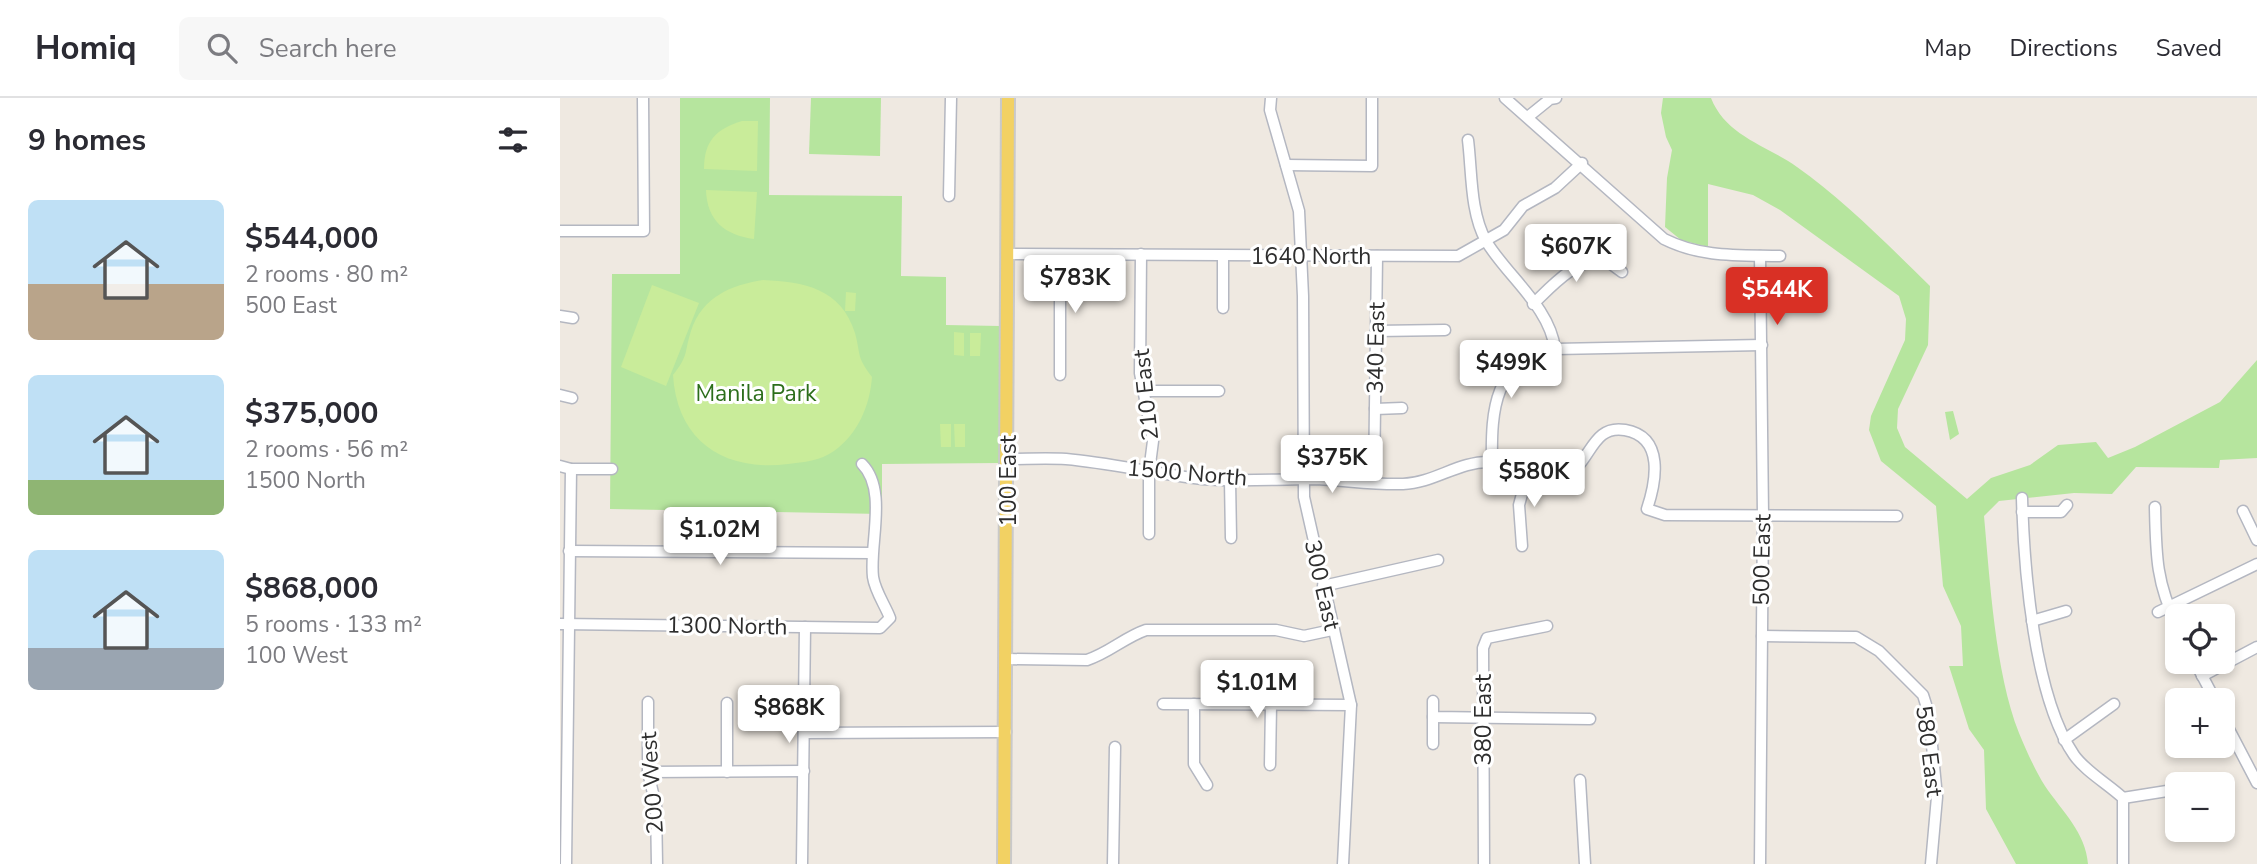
<!DOCTYPE html>
<meta charset="utf-8">
<style>
:root{--surface:#fff;--page:#f7f7f7;--text:#2b2b33;--muted:#7c7c81;--line:#e1e1e2;--accent:#d93025}
body{margin:0;font-family:"Nunito Sans",sans-serif;background:var(--page);color:var(--text);height:100vh;display:flex;flex-direction:column;font-size:26px;white-space:nowrap}
*{box-sizing:border-box;margin:0}
p{font-size:23px;color:var(--muted)}
.icon{flex:none;width:38px;height:38px;fill:none;stroke:currentColor;stroke-width:2;stroke-linecap:round;stroke-linejoin:round}
.map{position:relative;flex:1;overflow:hidden}
.drawer{display:flex;flex-direction:column;background:var(--surface);width:560px}
.drawer>*{flex:none}
.tools{position:absolute;left:1605px;top:506px;display:grid;gap:14px}
.tools a{display:grid;place-items:center;width:70px;height:70px;border-radius:10px;background:var(--surface);box-shadow:0 4px 10px #0003;font-size:35px}
.price{position:absolute;translate:-50% -60px;padding:0 16px;border-radius:7px;background:#fff;color:#222;font-size:23px;line-height:46px;filter:drop-shadow(0 2px 4px #0008)}
.price::after{content:'';position:absolute;left:50%;top:42px;width:21px;height:16px;margin-left:-10px;background:inherit;clip-path:polygon(0 0,100% 0,50% 100%)}
.price.current{background:var(--accent);color:#fff}
ul{padding:0;list-style:none}
li{display:flex;align-items:center;gap:21px;height:175px;padding:0 28px}
li span{display:grid;place-items:center;flex:none;width:196px;height:140px;border-radius:10px;color:#555}
li>.icon{margin-inline-start:auto}
span .icon{width:84px;height:84px;fill:#fffc;stroke-width:1}
li b{font-size:30px}
h2{display:flex;justify-content:space-between;align-items:center;height:84px;padding:0 28px;font-size:30px}
header{display:flex;align-items:center;gap:42px;box-sizing:border-box;height:98px;padding:0 35px;background:var(--surface);border-bottom:2px solid var(--line)}
header strong{font-size:33px}
nav{display:flex;gap:38px;margin-inline-start:auto;font-size:24px}
.search{width:490px;height:63px;background:var(--page);display:flex;align-items:center;gap:18px;box-sizing:border-box;padding:0 24px;border-radius:10px;color:var(--muted);font-size:26px}
main{display:flex;flex:1;min-height:0}
.map>svg:first-child{display:block}
</style>
<header>
<strong>Homiq</strong>
<div class="search"><svg class="icon" aria-label="search" viewBox="0 0 24 24"><circle cx="10" cy="10" r="6"/><path d="M15 15l6 6"/></svg>Search here</div>
<nav><a>Map</a><a>Directions</a><a>Saved</a></nav>
</header>
<main>
<section class="drawer">
<h2>9 homes<svg class="icon" aria-label="filters" viewBox="0 0 24 24"><path d="M4 7h16M4 17h16"/><circle cx="9" cy="7" r="2"/><circle cx="15" cy="17" r="2"/></svg></h2>
<ul>
<li><span style="background:linear-gradient(#bfe0f5 60%,#b9a48a 0)"><svg class="icon" aria-label="home" viewBox="0 0 24 24"><path d="M3 11l9-7 9 7M6 9v11h12V9"/></svg></span><div><b>$544,000</b><p>2 rooms · 80 m²</p><p>500 East</p></div></li>
<li><span style="background:linear-gradient(#bfe0f5 75%,#8fb573 0)"><svg class="icon" aria-label="home" viewBox="0 0 24 24"><path d="M3 11l9-7 9 7M6 9v11h12V9"/></svg></span><div><b>$375,000</b><p>2 rooms · 56 m²</p><p>1500 North</p></div></li>
<li><span style="background:linear-gradient(#bfe0f5 70%,#9aa5b1 0)"><svg class="icon" aria-label="home" viewBox="0 0 24 24"><path d="M3 11l9-7 9 7M6 9v11h12V9"/></svg></span><div><b>$868,000</b><p>5 rooms · 133 m²</p><p>100 West</p></div></li>
</ul>
</section>
<div class="map">
<svg width="1697" height="766" viewBox="0 0 1697 766">
<rect width="100%" height="100%" fill="#efe9e1"/>
<g fill="#b6e59e">
<path d="M120 0H210L209 97 342 98 341 178 386 179V227L440 228V365L322 366V416L50 411 52 176H120Z"/>
<path d="M251 0H321L320 58 249 56Z"/>
<path d="M1103 0H1151C1166 38 1206 47 1237 69 1283 101 1330 149 1370 188L1368 247 1338 311 1337 330 1345 349 1407 401 1431 380 1470 367 1498 347 1536 344 1548 360 1575 349 1660 304 1697 262V360L1660 362 1659 370 1576 369 1552 396 1514 395 1439 403 1424 418C1430 483 1435 574 1459 635 1466 652 1475 672 1485 688 1502 713 1526 735 1528 766H1456L1426 711 1424 652 1409 631 1389 568H1403L1401 528 1383 488 1376 408 1321 363 1309 332 1311 318 1345 242 1346 221 1339 198 1220 112 1193 97 1148 86V149L1121 142 1105 129 1107 80 1112 52 1106 39 1101 15Z"/>
<path d="M1393 313 1399 336 1390 342 1385 314Z"/>
</g>
<g fill="#c9ec9a">
<path d="M182 23H198L197 73 144 71C144 43 156 31 182 23Z"/>
<path d="M146 92 197 94 194 141C165 137 147 123 146 92Z"/>
<path d="M203 182C244 184 281 190 295 235 301 257 296 258 312 279 310 307 298 336 274 353 260 363 244 364 228 366 164 374 117 343 113 277 129 257 124 255 131 233 142 199 171 187 203 182Z"/>
<path d="M92 187 139 205 106 288 61 269Z"/>
<path d="M286 194 296 195 295 213H285Z"/>
<path d="M394 234 404 235V258L394 257Z"/>
<path d="M410 235H421L420 258H410Z"/>
<path d="M380 326H391V349H381Z"/>
<path d="M394 326H405V349H395Z"/>
</g>
<g fill="none" stroke-linecap="round" stroke-linejoin="round">
<defs>
<g id="minor">
<path d="M711 0 710 12 739 113 743 198 744 399 791 607 783 766"/>
<path d="M945 0 1104 141C1142 160 1179 157 1220 158"/>
<path d="M969 18 990 1 996 0"/>
<path d="M908 42C912 74 910 114 926 143 947 178 990 209 995 251"/>
<path d="M726 67 812 68V0"/>
<path d="M389 98 391 0"/>
<path d="M0 133H84L83 0"/>
<path d="M448 156 898 158 944 132 963 108 995 90 1022 65"/>
<path d="M581 156 580 275 593 343 589 374V436"/>
<path d="M1200 158 1203 417 1200 766"/>
<path d="M973 206C995 185 1012 165 1043 160L1062 174"/>
<path d="M663 210V159"/>
<path d="M0 218 13 220"/>
<path d="M816 233 885 232"/>
<path d="M500 277V157"/>
<path d="M583 293H659"/>
<path d="M0 297 12 300"/>
<path d="M815 311 842 310"/>
<path d="M447 361C467 361 486 360 506 361 551 365 596 376 642 381 679 384 716 381 753 381 783 382 813 387 843 386 874 385 899 363 930 364 954 364 983 387 1006 377 1031 366 1031 326 1065 332 1105 339 1096 384 1087 411L1105 417 1337 418"/>
<path d="M932 364C931 312 934 262 995 251L1202 247"/>
<path d="M0 368 11 371H52"/>
<path d="M670 382 671 440"/>
<path d="M814 384 817 158"/>
<path d="M1462 400C1464 471 1474 599 1514 657 1525 673 1548 686 1563 700V766"/>
<path d="M1595 409C1596 456 1596 485 1617 527"/>
<path d="M1683 413 1697 442"/>
<path d="M1462 414H1501L1507 407"/>
<path d="M962 448 959 407 968 374"/>
<path d="M9 453 312 455"/>
<path d="M763 488 878 462"/>
<path d="M1598 514 1697 466"/>
<path d="M1472 523 1506 513"/>
<path d="M0 526 320 530 330 520C325 507 315 493 313 479 309 446 328 392 302 366"/>
<path d="M1202 538 1296 539 1319 553 1363 597 1369 616 1377 699 1371 766"/>
<path d="M446 561 527 562C549 555 565 539 586 532H716L744 538 772 532"/>
<path d="M1635 564 1655 602"/>
<path d="M1642 578 1697 549"/>
<path d="M873 603V619L1030 621"/>
<path d="M88 604V674L96 708 97 766"/>
<path d="M603 606 791 607"/>
<path d="M634 606V666L647 687"/>
<path d="M1662 618 1697 685"/>
<path d="M244 635 446 634"/>
<path d="M1504 642 1554 606"/>
<path d="M873 646V619"/>
<path d="M710 667 711 607"/>
<path d="M88 674 244 673"/>
<path d="M167 674V605"/>
<path d="M1020 682 1025 766"/>
<path d="M1563 700 1607 693"/>
<path d="M6 766 11 371"/>
<path d="M242 766 245 529"/>
<path d="M553 766 555 649"/>
<path d="M924 766 923 550 927 540 987 528"/>
</g>
<path id="major" d="M444 766 448 0"/>
</defs>
<use href="#minor" stroke="#b4b7c1" stroke-width="13"/>
<use href="#major" stroke="#c9c9c9" stroke-width="16"/>
<use href="#minor" stroke="#fff" stroke-width="10"/>
<use href="#major" stroke="#f2d163" stroke-width="12"/>
</g>
<g text-anchor="middle" dominant-baseline="central" stroke-width="6" stroke-linejoin="round" paint-order="stroke">
<g font-size="23" fill="#2e2e2e" stroke="#fff">
<text x="751" y="158">1640 North</text>
<text transform="translate(816 250) rotate(-89)">340 East</text>
<text transform="translate(586 297) rotate(-96)">210 East</text>
<text transform="translate(627 375) rotate(5)">1500 North</text>
<text transform="translate(448 383) rotate(-90)">100 East</text>
<text transform="translate(1202 462) rotate(-89)">500 East</text>
<text transform="translate(762 487) rotate(77)">300 East</text>
<text transform="translate(167 528) rotate(1)">1300 North</text>
<text transform="translate(923 622) rotate(-90)">380 East</text>
<text transform="translate(1369 653) rotate(83)">580 East</text>
<text transform="translate(92 685) rotate(-94)">200 West</text>
</g>
<g font-size="23" fill="#2c6e1b" stroke="#fff">
<text x="196" y="295">Manila Park</text>
</g>
</g>
</svg>
<div class="tools">
<a><svg class="icon" aria-label="locate" viewBox="0 0 24 24"><circle cx="12" cy="12" r="6"/><path d="M12 2v4M12 18v4M2 12h4M18 12h4"/></svg></a>
<a>+</a>
<a>−</a>
</div>
<b class="price" style="left:1016px;top:186px">$607K</b>
<b class="price" style="left:515px;top:217px">$783K</b>
<b class="price current" style="left:1217px;top:229px">$544K</b>
<b class="price" style="left:951px;top:302px">$499K</b>
<b class="price" style="left:772px;top:397px">$375K</b>
<b class="price" style="left:974px;top:411px">$580K</b>
<b class="price" style="left:160px;top:469px">$1.02M</b>
<b class="price" style="left:697px;top:622px">$1.01M</b>
<b class="price" style="left:229px;top:647px">$868K</b>
</div>
</main>
